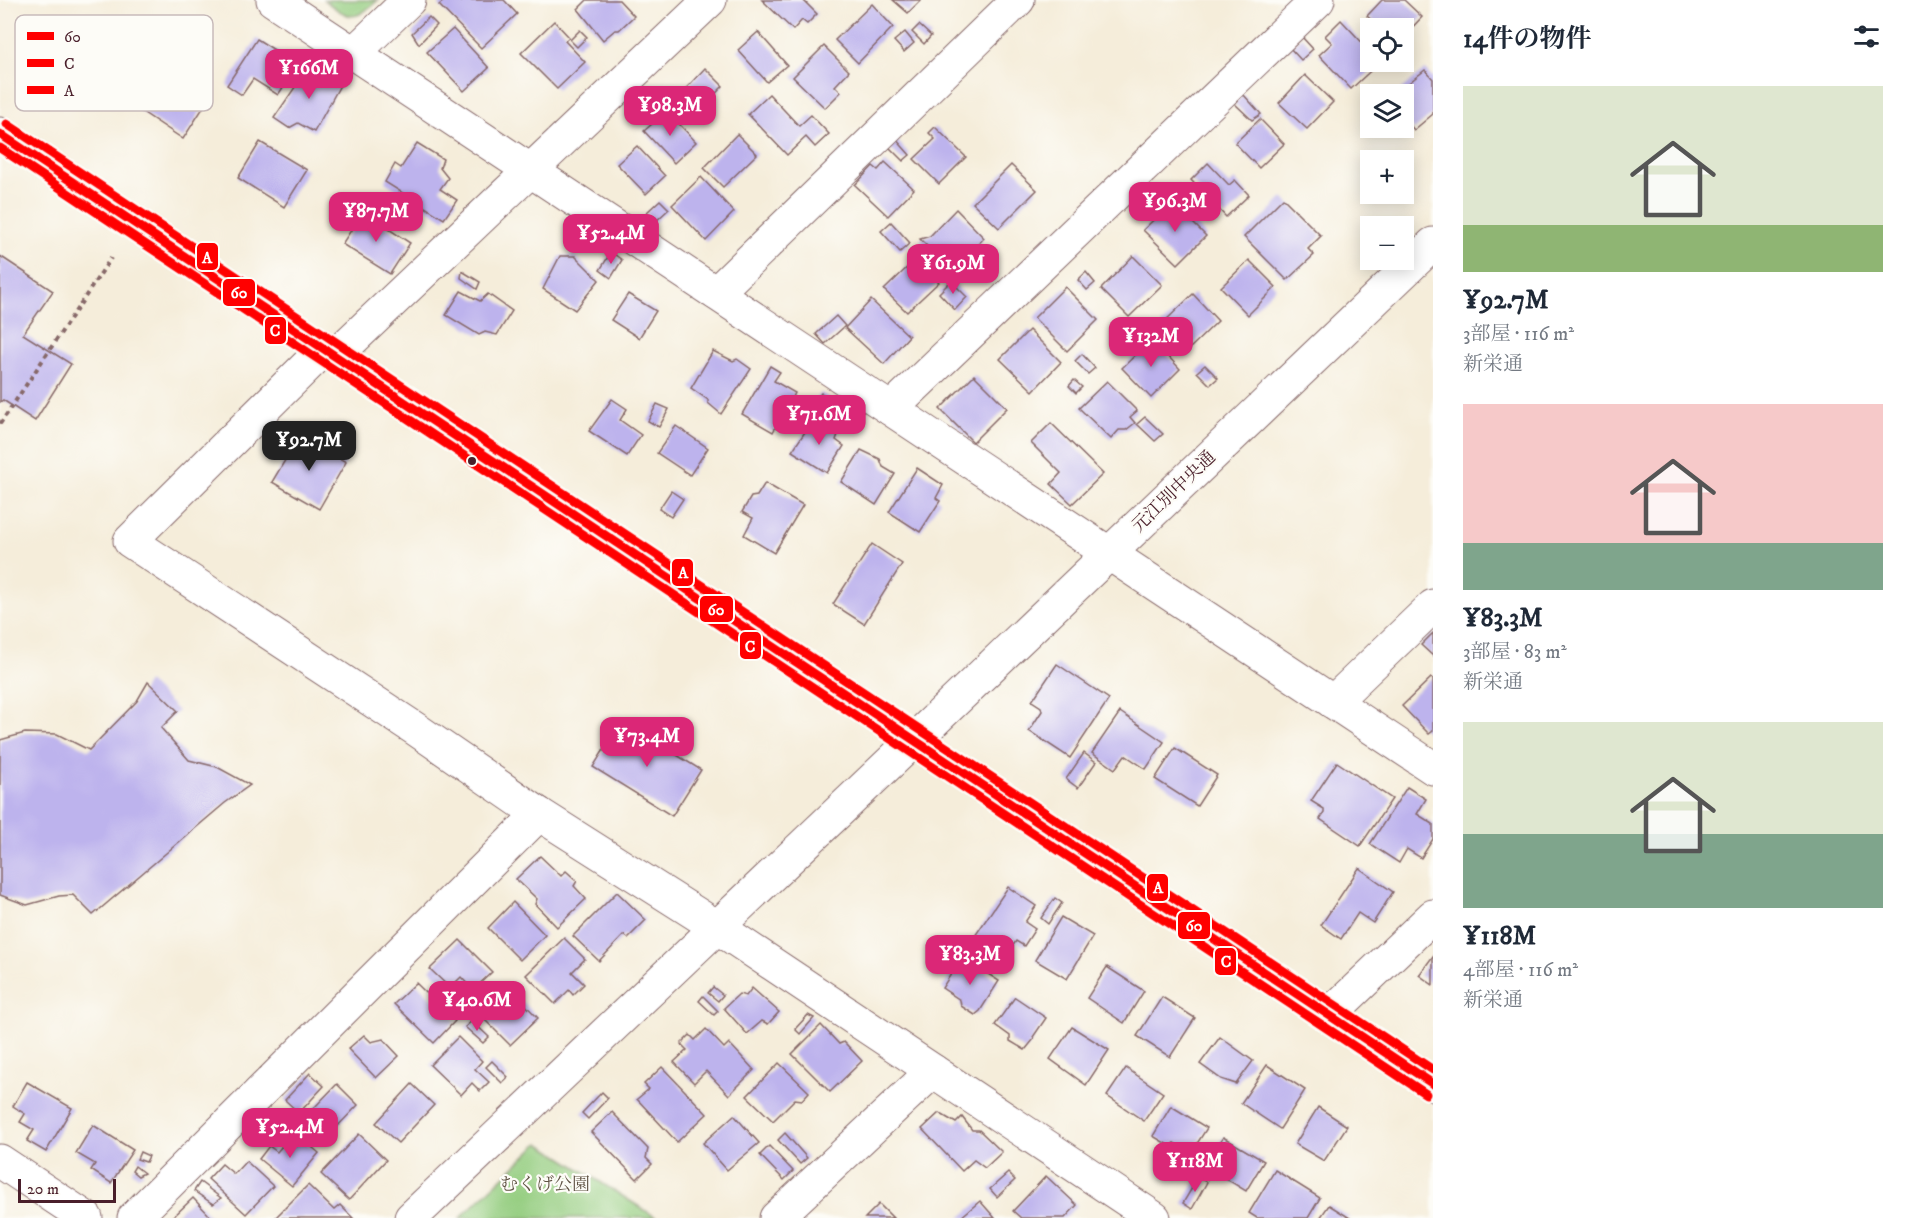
<!DOCTYPE html>
<html lang="ja">
<meta charset="utf-8">
<style>
:root{--surface:#fff;--page:#f6f6f7;--text:#1f2937;--muted:#747a83;--accent:#db2777}
body{margin:0;font-family:"IM FELL DW Pica","Noto Serif JP",serif;background:var(--page);color:var(--text);height:100vh;display:flex;flex-direction:column;font-size:22px;white-space:nowrap}
*{box-sizing:border-box;margin:0}
p{font-size:20px;color:var(--muted)}
.icon{flex:none;width:33px;height:33px;fill:none;stroke:currentColor;stroke-width:2;stroke-linecap:round;stroke-linejoin:round}
.map{position:relative;flex:1;overflow:hidden}
.panel{display:flex;flex-direction:column;background:var(--surface);width:480px}
.panel>*{flex:none}
.buttons{position:absolute;left:1360px;top:18px;display:grid;gap:12px}
.buttons a{display:grid;place-items:center;width:54px;height:54px;border-radius:0px;background:var(--surface);box-shadow:0 3px 15px #0003;font-size:30px}
.scale{position:absolute;left:18px;bottom:15px;width:98px;box-sizing:border-box;padding-left:6px;border:3px solid #4a1f2b;border-top:0;font-size:16px;line-height:21px;white-space:nowrap;color:#4a1f2b;-webkit-text-stroke:4px #fdfcf7;paint-order:stroke}
.price{position:absolute;translate:-50% -51px;padding:0 14px;border-radius:12px;background:var(--accent);color:#fff;font-size:20px;line-height:39px;filter:drop-shadow(0 2px 3px #0008)}
.price::after{content:'';position:absolute;left:50%;top:36px;width:18px;height:14px;margin-left:-9px;background:inherit;clip-path:polygon(0 0,100% 0,50% 100%)}
.price.selected{background:#222;color:#fff}
ul{padding:0;list-style:none}
li{display:grid;align-content:center;gap:12px;height:318px;padding:0 30px}
li span{display:grid;place-items:center;height:186px;border-radius:0px;color:#555}
li>.icon{margin-inline-start:auto}
span .icon{width:108px;height:108px;fill:#fffc;stroke-width:1}
li b{font-size:26px}
h2{display:flex;justify-content:space-between;align-items:center;height:72px;padding:0 30px;font-size:26px}
main{display:flex;flex:1;min-height:0}
.map>svg:first-child{display:block}
</style>
<main>
<div class="map">
<svg width="1433" height="1218" viewBox="0 0 1433 1218">
<rect width="100%" height="100%" fill="#fdfcf7"/>
<filter id="ink" filterUnits="userSpaceOnUse"><feTurbulence type="fractalNoise" baseFrequency=".0167" numOctaves="2"/><feDisplacementMap in="SourceGraphic" scale="12" xChannelSelector="R" yChannelSelector="G"/><feConvolveMatrix kernelMatrix="1 2 1 2 8 2 1 2 1" color-interpolation-filters="sRGB"/></filter>
<filter id="wash" filterUnits="userSpaceOnUse"><feTurbulence type="fractalNoise" baseFrequency=".008" numOctaves="4" result="noise"/><feDisplacementMap in="SourceGraphic" scale="24" xChannelSelector="R" yChannelSelector="G"/><feGaussianBlur stdDeviation="1.35" result="paint"/><feColorMatrix in="noise" values="0 0 0 0 0 0 0 0 0 0 0 0 0 0 0 0 0 1.4 0 .05"/><feComposite in="paint" operator="in"/></filter>
<g filter="url(#wash)">
<rect width="100%" height="100%" fill="#f5edda"/>
<g fill="#94cd80" stroke="#6f7656" stroke-width="1.5">
<path d="M324 0H378C353 23 350 19 324 0Z"/>
<path d="M539 1143 657 1218H460Z"/>
</g>
<g id="blocks">
<g fill="#bdb3ed">
<path d="M445 0H459L461 2 463 0H504L517 14 481 48 439 5Z"/>
<path d="M587 0H619L634 16 619 30H615L603 40 578 9Z"/>
<path d="M762 0H803L817 14 807 24 802 20 793 30Z"/>
<path d="M893 0H921L908 13Z"/>
<path d="M1382 0H1404L1422 17 1404 36V28H1380L1367 16Z"/>
<path d="M872 4 893 27 858 63 835 40Z"/>
<path d="M429 17 437 25 419 44 412 33Z"/>
<path d="M1341 20 1371 52V62H1380L1351 89 1319 55 1332 43 1325 36Z"/>
<path d="M554 21 569 37 565 41 585 62 557 89 521 53Z"/>
<path d="M919 25 931 36 924 44 912 32Z"/>
<path d="M453 29 489 68 464 91 427 52Z"/>
<path d="M580 30 587 37 577 47 570 40Z"/>
<path d="M758 32 787 65 767 82 738 50Z"/>
<path d="M905 32 914 43 904 52 894 41Z"/>
<path d="M1302 37 1313 49 1301 60 1290 48Z"/>
<path d="M257 39 298 65 278 95 253 79 242 95 227 85Z"/>
<path d="M824 46 849 71 835 86 841 92 825 108 793 77Z"/>
<path d="M705 68 723 86 696 114 678 97Z"/>
<path d="M329 70 344 78 314 132 298 123 289 128 274 118 306 71 318 79Z"/>
<path d="M1425 70 1433 79V114L1414 130 1404 118V94H1395Z"/>
<path d="M1305 75 1333 102 1307 129 1279 103Z"/>
<path d="M158 80 203 108 183 139 138 109Z"/>
<path d="M769 94 799 126 811 115 829 134 815 147 806 137 787 155 748 114Z"/>
<path d="M1243 94 1261 114 1252 120 1235 104Z"/>
<path d="M667 111 696 142 674 163 644 131Z"/>
<path d="M1260 119 1284 144 1259 168 1235 143Z"/>
<path d="M935 127 966 157 939 184 914 159 935 139 929 133Z"/>
<path d="M737 134 757 154 723 187 704 168Z"/>
<path d="M894 137 910 155 903 161 887 145Z"/>
<path d="M260 142 307 170 284 207 238 178Z"/>
<path d="M417 143 443 159 440 168 448 178 440 189 457 200 444 219 385 182 395 164 401 168Z"/>
<path d="M637 146 665 176 646 194 617 164Z"/>
<path d="M885 162 914 189 888 216 855 185 873 166 878 170Z"/>
<path d="M1208 163 1229 185 1235 180 1249 195 1226 217 1191 180Z"/>
<path d="M1011 165 1037 190 999 228 973 203Z"/>
<path d="M701 177 734 212 706 241 672 205Z"/>
<path d="M1283 198 1321 236 1308 249 1314 255 1287 280 1244 237Z"/>
<path d="M660 200 669 209 655 222 646 213Z"/>
<path d="M1172 202 1206 236 1178 264 1143 230Z"/>
<path d="M956 209 984 238 952 271 920 239 930 236Z"/>
<path d="M363 212 410 243 390 274 342 244Z"/>
<path d="M891 222 910 243 900 252 881 231Z"/>
<path d="M611 252 622 260 611 278 600 270Z"/>
<path d="M0 256 53 291 23 334 71 364 35 421 3 400 0 402Z"/>
<path d="M560 256H575L599 280 575 310 543 289Z"/>
<path d="M1133 256 1162 285 1129 317 1101 289Z"/>
<path d="M916 259 939 282 907 312 884 290Z"/>
<path d="M1249 260 1276 287 1248 315 1221 287Z"/>
<path d="M462 271 480 282 477 289 461 278Z"/>
<path d="M1086 272 1095 283 1087 290 1078 280Z"/>
<path d="M951 281 967 297 955 310 939 293Z"/>
<path d="M1065 287 1098 320 1067 351 1034 318Z"/>
<path d="M461 291 480 301 488 294 512 311 497 335 485 332 479 335 446 315Z"/>
<path d="M628 294 656 311 639 338 611 320Z"/>
<path d="M1193 294 1218 321 1186 352 1161 325Z"/>
<path d="M871 300 909 336 884 364 845 328Z"/>
<path d="M836 316 845 326 825 344 816 334Z"/>
<path d="M1029 330 1061 362 1033 391 1000 359Z"/>
<path d="M1152 339 1180 369 1151 398 1122 368Z"/>
<path d="M713 351 733 361 737 359 751 369 721 414 708 403V400L691 388Z"/>
<path d="M1082 354 1095 368 1088 374 1075 361Z"/>
<path d="M1205 365 1218 378 1210 385 1197 372Z"/>
<path d="M770 366 780 372 774 381 795 393 773 432 742 414Z"/>
<path d="M974 375 1007 408 973 442 940 409Z"/>
<path d="M1074 380 1082 387 1076 393 1069 386Z"/>
<path d="M1107 381 1137 411 1130 417 1135 423 1126 430H1119L1111 439 1079 408Z"/>
<path d="M821 393 835 402 825 419 810 409Z"/>
<path d="M612 399 627 409 620 420 641 435 627 456 589 431Z"/>
<path d="M657 404 669 409 659 427 648 421Z"/>
<path d="M1145 417 1163 434 1155 441 1137 424Z"/>
<path d="M811 423 821 428 827 424 839 432 836 440 844 446 827 473 792 451Z"/>
<path d="M1051 423 1103 474 1072 504 1051 484 1061 473 1031 443Z"/>
<path d="M676 426 708 448 690 475 657 453Z"/>
<path d="M300 435 346 462 319 509 272 482Z"/>
<path d="M861 450 880 459 883 467 895 474 876 505 841 482Z"/>
<path d="M917 468 943 485 936 498 940 501 920 532 889 512Z"/>
<path d="M765 483 803 505 774 553 744 535 753 518 742 512 751 497 757 496Z"/>
<path d="M671 491 683 499 671 517 659 509Z"/>
<path d="M872 544 902 564 864 624 833 604Z"/>
<path d="M1433 633V656L1421 645Z"/>
<path d="M1057 664 1109 699 1070 758 1029 731 1042 711 1041 707 1032 701Z"/>
<path d="M1431 678 1433 679V731L1429 734 1402 706Z"/>
<path d="M148 682 178 711 161 728 189 760 217 767 250 785 225 803 93 915 73 895 59 896 27 905 0 895V740L25 733 57 734 89 750 137 701Z"/>
<path d="M1120 712 1164 742 1146 769 1125 755 1115 769 1092 753Z"/>
<path d="M622 721 701 770 672 816 593 767Z"/>
<path d="M1175 748 1217 775 1197 806 1155 779Z"/>
<path d="M1084 753 1096 762 1078 788 1066 779Z"/>
<path d="M1337 762 1392 799 1360 846 1320 819 1324 813V809L1311 801Z"/>
<path d="M1407 787 1426 799 1417 814 1433 824V839L1421 858 1407 849 1399 863 1370 844Z"/>
<path d="M540 856 561 876 566 871 577 881 574 886 586 899 557 927 535 904 537 899 516 879Z"/>
<path d="M1359 868 1393 892 1373 923 1358 913 1341 939 1321 925Z"/>
<path d="M1008 887 1036 906 1025 922 1035 929 1024 946 1016 941 1006 956 975 936Z"/>
<path d="M617 892 646 920 628 938 624 935 599 961 573 936Z"/>
<path d="M1055 898 1062 903 1048 924 1041 918Z"/>
<path d="M513 902 545 935 520 960 488 928Z"/>
<path d="M1061 917 1093 936 1067 979 1035 960Z"/>
<path d="M564 938 585 959 572 972 584 984 573 995 569 990 555 1004 526 975Z"/>
<path d="M460 940 492 972 473 990 461 977 450 988 430 969Z"/>
<path d="M1433 956V985L1419 975Z"/>
<path d="M962 957 999 981 980 1011 975 1015 961 1006 960 1000 942 988Z"/>
<path d="M1107 967 1144 991 1124 1023 1087 998Z"/>
<path d="M416 983 455 1021 434 1043 394 1004Z"/>
<path d="M713 987 723 995 718 1001 708 993Z"/>
<path d="M752 988 779 1012 768 1024 762 1021 747 1034 724 1008 739 994 746 996Z"/>
<path d="M511 990 538 1018 510 1045 483 1018Z"/>
<path d="M703 996 718 1011 714 1015 699 1001Z"/>
<path d="M1015 997 1046 1018 1033 1037 1034 1039 1025 1050 1010 1041V1036L995 1025Z"/>
<path d="M1162 997 1195 1018 1170 1057 1137 1036Z"/>
<path d="M808 1015 814 1018 800 1034 795 1029Z"/>
<path d="M472 1021 489 1037 483 1043 465 1027Z"/>
<path d="M821 1025 839 1044 844 1042 862 1061 830 1092 792 1054Z"/>
<path d="M1072 1027 1109 1050 1086 1085 1050 1059Z"/>
<path d="M706 1029 724 1048 729 1043 754 1070 729 1095 706 1071 694 1083 674 1062 687 1050 681 1044 690 1035 695 1040Z"/>
<path d="M364 1035 371 1042 383 1039 399 1056 376 1078 348 1049Z"/>
<path d="M458 1037 482 1061 475 1069 489 1082 480 1091 472 1083 461 1095 430 1065Z"/>
<path d="M1220 1037 1253 1061 1236 1084 1221 1079 1200 1064Z"/>
<path d="M492 1061 508 1077 502 1083 486 1067Z"/>
<path d="M779 1063 809 1092 802 1100 795 1099 773 1121 747 1096Z"/>
<path d="M1267 1065 1305 1090 1280 1129 1241 1103Z"/>
<path d="M662 1067 707 1114 677 1142 637 1099 649 1089 644 1084Z"/>
<path d="M1126 1068 1163 1093 1144 1121 1107 1096Z"/>
<path d="M310 1073 324 1086 299 1113 285 1100Z"/>
<path d="M27 1082 72 1108 46 1152 27 1141 34 1130 20 1122 25 1114 13 1106Z"/>
<path d="M337 1084 358 1105 333 1131 312 1110Z"/>
<path d="M412 1084 434 1105 398 1143 376 1123Z"/>
<path d="M602 1092 608 1098 588 1119 582 1113Z"/>
<path d="M1171 1106 1207 1128 1191 1153 1174 1143 1170 1146 1153 1136Z"/>
<path d="M1318 1107 1347 1126 1324 1161 1295 1144Z"/>
<path d="M612 1112 648 1149 646 1158 652 1164 637 1179 591 1132Z"/>
<path d="M939 1113 956 1123 962 1117 972 1130H979L1002 1152 985 1168 974 1160 962 1171 922 1129Z"/>
<path d="M734 1115 759 1143 727 1170 703 1143Z"/>
<path d="M93 1125 133 1150 111 1183 91 1170 95 1164 76 1153Z"/>
<path d="M294 1132 319 1153 292 1186 259 1159 269 1146 277 1152Z"/>
<path d="M785 1133 807 1158 800 1164 778 1140Z"/>
<path d="M359 1134 386 1160 349 1200 321 1174Z"/>
<path d="M1223 1137 1264 1161 1246 1191 1205 1166Z"/>
<path d="M769 1146 793 1171 784 1180 760 1155Z"/>
<path d="M140 1152 149 1156 146 1162 137 1159Z"/>
<path d="M246 1161 273 1186 246 1214 208 1179 222 1164 234 1174Z"/>
<path d="M135 1166 144 1173 138 1176 132 1171Z"/>
<path d="M1275 1170 1320 1198 1308 1218H1257L1249 1213Z"/>
<path d="M1008 1173 1015 1180 997 1197 990 1189Z"/>
<path d="M1046 1176 1077 1205 1065 1218H1021L1013 1211Z"/>
<path d="M1198 1178 1207 1182 1192 1209 1183 1203Z"/>
<path d="M200 1182 221 1198 213 1204 194 1191Z"/>
<path d="M308 1185 334 1210 340 1205 353 1218H275Z"/>
<path d="M193 1198 212 1218H172Z"/>
<path d="M980 1201 995 1218H960Z"/>
<path d="M879 1204 893 1218H865Z"/>
<path d="M1329 1205 1350 1218H1320Z"/>
</g>
</g>
</g>
<g filter="url(#ink)">
<use href="#blocks" fill-opacity="0" stroke="#866768" stroke-width="1.5"/>
<g fill="none" stroke-linecap="round" stroke-linejoin="round">
<defs>
<g id="street">
<path d="M273 0 1433 768"/>
<path d="M354 53 409 0"/>
<path d="M0 134 1433 1084"/>
<path d="M716 293 1018 0"/>
<path d="M324 349 130 541 417 730 539 814 717 927 1154 1218"/>
<path d="M335 356 710 0"/>
<path d="M891 409 1318 0"/>
<path d="M1333 702 1433 606"/>
<path d="M1329 1015 1433 916"/>
<path d="M0 1161 86 1218"/>
<path d="M134 1218 539 814"/>
<path d="M411 1218 914 740 1433 244"/>
<path d="M776 1218 933 1071"/>
</g>
</defs>
<use href="#street" stroke="#866768" stroke-width="35"/>
<path stroke="#866768" stroke-width="4" stroke-dasharray="4.5 4.5" stroke-linecap="butt" d="M0 424 111 258"/>
<use href="#street" stroke="#fff" stroke-width="33"/>
<defs>
<path id="bus-1" d="M0 134 1433 1084"/>
<path id="bus-2" d="M0 148 1426 1094"/>
<path id="bus-3" d="M7 124 1433 1070"/>
</defs>
<use href="#bus-1" stroke="#fdfcf7" stroke-width="14"/>
<use href="#bus-2" stroke="#fdfcf7" stroke-width="14"/>
<use href="#bus-3" stroke="#fdfcf7" stroke-width="14"/>
<use href="#bus-1" stroke="#f00" stroke-width="9"/>
<use href="#bus-2" stroke="#f00" stroke-width="9"/>
<use href="#bus-3" stroke="#f00" stroke-width="9"/>
</g>
</g>
<circle fill="#4a1f2b" stroke="#fdfcf7" stroke-width="2" cx="472" cy="461" r="5"/>
<g text-anchor="middle" dominant-baseline="central" stroke-width="4.5" stroke-linejoin="round" paint-order="stroke">
<g font-size="18" fill="#4a1f2b" stroke="#fdfcf7">
<text transform="translate(1174 492) rotate(-44)">元江別中央通</text>
</g>
<g font-size="18" fill="#605344" stroke="#fdfcf7">
<text x="545" y="1185">むくげ公園</text>
</g>
</g>
<rect x="15" y="15" width="198" height="96" rx="9" fill="#fdfcf7" stroke="#c7baba" stroke-width="1.5"/>
<rect x="27" y="32" width="27" height="8" fill="#f00"/>
<rect x="27" y="59" width="27" height="8" fill="#f00"/>
<rect x="27" y="86" width="27" height="8" fill="#f00"/>
<g font-size="16" fill="#4a1f2b">
<text x="64" y="42">60</text>
<text x="64" y="69">C</text>
<text x="64" y="96">A</text>
</g>
<g stroke="#fdfcf7" stroke-width="2">
<rect x="196" y="242" width="23" height="29" rx="6" fill="#f00"/>
<rect x="222" y="278" width="34" height="29" rx="6" fill="#f00"/>
<rect x="264" y="316" width="23" height="29" rx="6" fill="#f00"/>
<rect x="671" y="558" width="23" height="29" rx="6" fill="#f00"/>
<rect x="699" y="595" width="35" height="28" rx="6" fill="#f00"/>
<rect x="739" y="631" width="23" height="29" rx="6" fill="#f00"/>
<rect x="1146" y="873" width="23" height="29" rx="6" fill="#f00"/>
<rect x="1177" y="911" width="34" height="29" rx="6" fill="#f00"/>
<rect x="1214" y="947" width="23" height="29" rx="6" fill="#f00"/>
</g>
<g font-size="16" text-anchor="middle" font-weight="bold" fill="#fff">
<text x="207" y="263">A</text>
<text x="239" y="298">60</text>
<text x="275" y="336">C</text>
<text x="683" y="578">A</text>
<text x="716" y="615">60</text>
<text x="750" y="652">C</text>
<text x="1158" y="893">A</text>
<text x="1194" y="931">60</text>
<text x="1226" y="967">C</text>
</g>
</svg>
<div class="buttons">
<a><svg class="icon" aria-label="locate" viewBox="0 0 24 24"><circle cx="12" cy="12" r="6"/><path d="M12 2v4M12 18v4M2 12h4M18 12h4"/></svg></a>
<a><svg class="icon" aria-label="layers" viewBox="0 0 24 24"><path d="M12 4l9 5-9 5-9-5zM3 14l9 5 9-5"/></svg></a>
<a>+</a>
<a>−</a>
</div>
<div class="scale">20 m</div>
<b class="price" style="left:309px;top:100px">¥166M</b>
<b class="price" style="left:670px;top:137px">¥98.3M</b>
<b class="price" style="left:1175px;top:233px">¥96.3M</b>
<b class="price" style="left:376px;top:243px">¥87.7M</b>
<b class="price" style="left:611px;top:265px">¥52.4M</b>
<b class="price" style="left:953px;top:295px">¥61.9M</b>
<b class="price" style="left:1151px;top:368px">¥132M</b>
<b class="price" style="left:819px;top:446px">¥71.6M</b>
<b class="price selected" style="left:309px;top:472px">¥92.7M</b>
<b class="price" style="left:647px;top:768px">¥73.4M</b>
<b class="price" style="left:970px;top:986px">¥83.3M</b>
<b class="price" style="left:477px;top:1032px">¥40.6M</b>
<b class="price" style="left:290px;top:1159px">¥52.4M</b>
<b class="price" style="left:1195px;top:1193px">¥118M</b>
</div>
<section class="panel">
<h2>14件の物件<svg class="icon" aria-label="filters" viewBox="0 0 24 24"><path d="M4 7h16M4 17h16"/><circle cx="9" cy="7" r="2"/><circle cx="15" cy="17" r="2"/></svg></h2>
<ul>
<li><span style="background:linear-gradient(#dfe7d0 75%,#8fb573 0)"><svg class="icon" aria-label="home" viewBox="0 0 24 24"><path d="M3 11l9-7 9 7M6 9v11h12V9"/></svg></span><div><b>¥92.7M</b><p>3部屋 · 116 m²</p><p>新栄通</p></div></li>
<li><span style="background:linear-gradient(#f6c9c9 75%,#7fa58c 0)"><svg class="icon" aria-label="home" viewBox="0 0 24 24"><path d="M3 11l9-7 9 7M6 9v11h12V9"/></svg></span><div><b>¥83.3M</b><p>3部屋 · 83 m²</p><p>新栄通</p></div></li>
<li><span style="background:linear-gradient(#dfe7d0 60%,#7fa58c 0)"><svg class="icon" aria-label="home" viewBox="0 0 24 24"><path d="M3 11l9-7 9 7M6 9v11h12V9"/></svg></span><div><b>¥118M</b><p>4部屋 · 116 m²</p><p>新栄通</p></div></li>
</ul>
</section>
</main>
